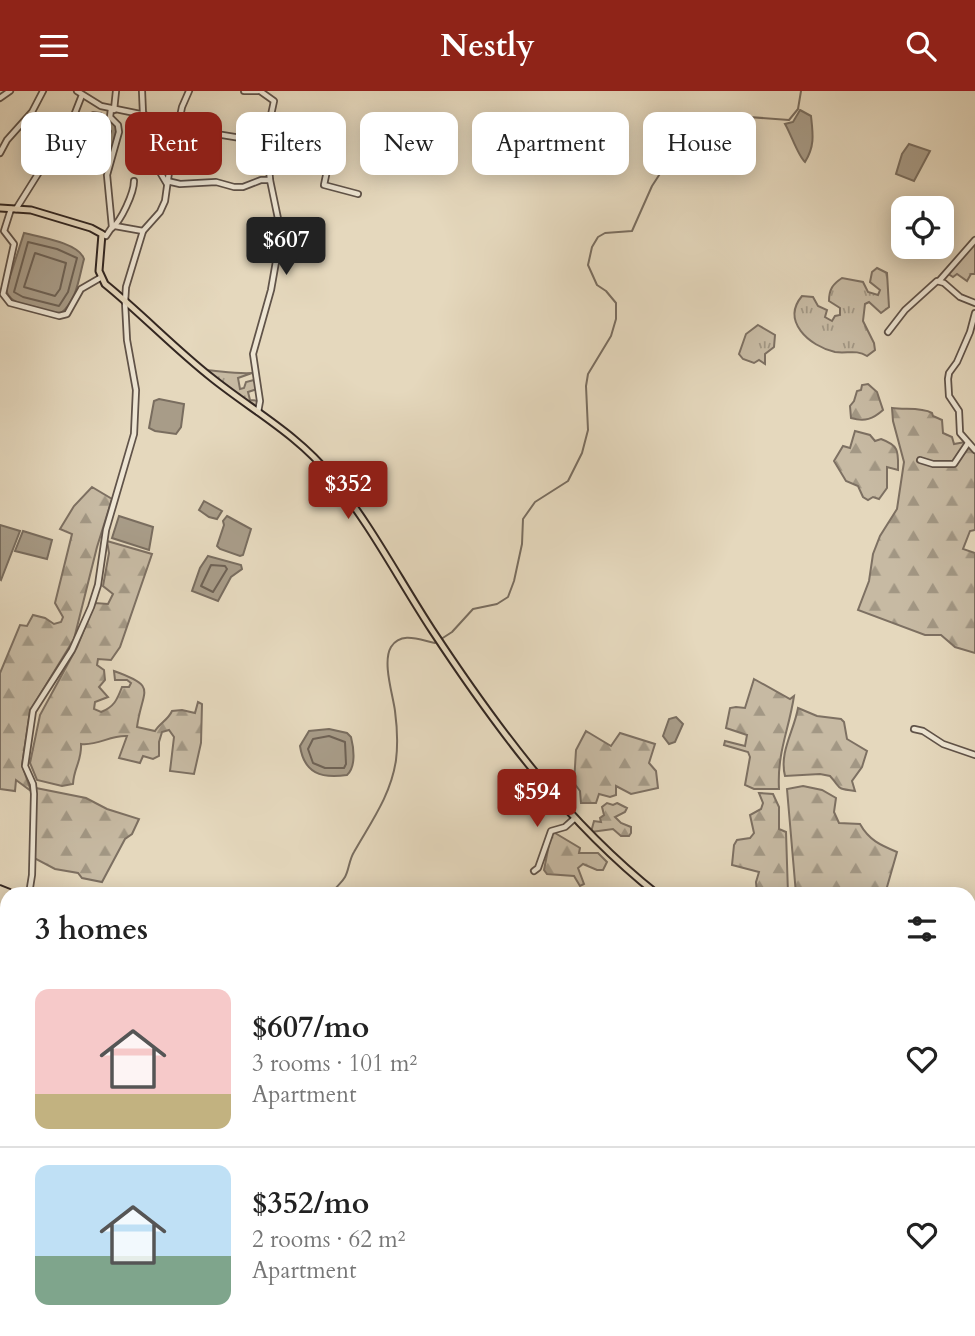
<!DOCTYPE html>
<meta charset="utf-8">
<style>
:root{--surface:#fff;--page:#f2f2f2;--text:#222;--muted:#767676;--line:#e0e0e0;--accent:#8f2418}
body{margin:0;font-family:Cardo,serif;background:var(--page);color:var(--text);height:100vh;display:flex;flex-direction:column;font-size:26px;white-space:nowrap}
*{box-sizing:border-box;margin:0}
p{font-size:23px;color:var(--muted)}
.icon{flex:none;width:38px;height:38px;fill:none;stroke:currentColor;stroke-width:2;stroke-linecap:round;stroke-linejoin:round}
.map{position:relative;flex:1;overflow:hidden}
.side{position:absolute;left:0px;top:796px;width:976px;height:450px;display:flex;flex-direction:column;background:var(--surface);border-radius:21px 21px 0 0;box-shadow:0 4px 18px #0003}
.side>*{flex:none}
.banner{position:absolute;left:21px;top:21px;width:934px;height:63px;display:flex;gap:14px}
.controls{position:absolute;left:891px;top:105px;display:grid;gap:14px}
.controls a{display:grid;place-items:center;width:63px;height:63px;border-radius:14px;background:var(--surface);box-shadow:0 4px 18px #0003;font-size:35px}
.price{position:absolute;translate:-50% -60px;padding:0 16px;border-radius:7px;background:var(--accent);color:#fff;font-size:23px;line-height:46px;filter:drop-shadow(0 2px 4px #0008)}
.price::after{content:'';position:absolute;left:50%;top:42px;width:21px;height:16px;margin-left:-10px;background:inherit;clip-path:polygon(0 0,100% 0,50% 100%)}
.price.current{background:#222;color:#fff}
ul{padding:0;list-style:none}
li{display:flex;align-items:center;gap:21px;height:175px;padding:0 35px}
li+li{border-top:2px solid var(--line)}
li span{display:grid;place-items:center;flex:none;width:196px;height:140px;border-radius:14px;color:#555}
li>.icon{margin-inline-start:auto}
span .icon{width:84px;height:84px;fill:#fffc;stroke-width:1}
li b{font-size:30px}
h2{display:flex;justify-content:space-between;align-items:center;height:84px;padding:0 35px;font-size:30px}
.pill{padding:0 24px;border-radius:14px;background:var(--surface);box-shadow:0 4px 18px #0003;font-size:24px;line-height:63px}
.pill.current{background:var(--accent);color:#fff}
header{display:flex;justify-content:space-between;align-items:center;height:91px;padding:0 35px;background:var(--accent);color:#fff;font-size:32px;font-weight:700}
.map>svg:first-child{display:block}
</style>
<header><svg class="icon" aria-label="menu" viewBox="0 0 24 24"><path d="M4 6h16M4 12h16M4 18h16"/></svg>Nestly<svg class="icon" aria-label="search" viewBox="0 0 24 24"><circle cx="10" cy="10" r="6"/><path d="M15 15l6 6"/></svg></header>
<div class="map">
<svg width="975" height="1245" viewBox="0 0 975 1245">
<defs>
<pattern id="grass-tufts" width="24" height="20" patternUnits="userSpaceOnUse" patternTransform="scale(1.75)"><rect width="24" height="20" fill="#c7baa3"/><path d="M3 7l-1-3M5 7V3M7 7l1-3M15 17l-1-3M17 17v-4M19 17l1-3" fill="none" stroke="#a29784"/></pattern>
<pattern id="forest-firs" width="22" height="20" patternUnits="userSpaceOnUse" patternTransform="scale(1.75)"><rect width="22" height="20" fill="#c7baa3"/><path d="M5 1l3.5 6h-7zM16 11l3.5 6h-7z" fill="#a29784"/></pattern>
</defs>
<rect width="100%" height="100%" fill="#e5d8bd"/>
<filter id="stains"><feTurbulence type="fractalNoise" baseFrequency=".00286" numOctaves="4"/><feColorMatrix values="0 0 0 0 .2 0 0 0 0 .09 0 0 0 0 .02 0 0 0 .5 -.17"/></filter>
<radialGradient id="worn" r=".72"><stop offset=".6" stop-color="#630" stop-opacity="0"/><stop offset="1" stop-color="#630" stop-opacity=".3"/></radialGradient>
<g fill="url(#grass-tufts)" stroke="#7d7062" stroke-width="2">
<path d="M975 152V183H971L967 190 957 183 953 186 947 182Z"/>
<path d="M877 177 887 182 889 216 881 222 869 211 865 213 863 230 874 252 875 259 867 265C856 258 847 263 835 261 809 255 781 230 802 205L813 206 818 215 827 219 825 226 832 230 835 225 840 224V217L829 210C829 198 833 193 842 187L863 191 868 201 878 204 880 199 870 191 872 181Z"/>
<path d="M758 234 775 244 774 256 765 263V273L759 269 754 272 743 268 739 263 746 243Z"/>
<path d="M205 279C221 280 235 283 252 282L238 287 240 298 244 297 246 291 254 289 257 298 248 301 250 309 260 310V316L256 318Z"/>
<path d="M970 969 975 970V1008L970 1025Z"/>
<path d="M970 1230 975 1232V1245H941L944 1239H970Z"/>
</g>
<g fill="url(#forest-firs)" stroke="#7d7062" stroke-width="2">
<path d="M868 293 877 301 883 319C873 328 865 331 851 327L850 315 854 310 857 300 861 299 862 294Z"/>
<path d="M892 317C905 319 921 316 932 322L933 325 942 329 943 342 952 346 954 353 965 351 975 360V439L970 440 963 458 975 462V562L955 556 941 544H925L858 519 869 490 873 463 880 445 897 418 904 371 893 330Z"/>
<path d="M855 340 870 344 875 350 881 348C900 355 898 361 898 379L887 376V397L879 408 873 406 868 409 863 406 858 395 846 390 834 370 843 355 850 357Z"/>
<path d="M92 396 112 408 97 456 74 548 30 620 22 674 31 700 16 689 15 700 0 698V582L20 534 27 535 33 524 45 527 54 533 61 531 63 526 55 512 72 443 60 438 74 415Z"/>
<path d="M107 450 152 463 120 556 111 569 98 568 97 574 104 579 105 589 99 596 108 606 95 611 94 618 101 621C114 616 117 609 122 596H129L131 592 127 589H115L114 580C159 596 142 598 137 636L155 640C160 632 168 629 172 620L182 619 195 622 198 611 202 613 201 652 194 683 170 680 174 646 169 639 162 641 159 651V665L153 668 143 665 140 672 119 667 127 645C110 644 98 655 81 653 82 670 74 676 73 693L62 695 37 689 30 672 40 624 77 556 95 512 108 513 113 503 103 495 109 462Z"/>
<path d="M754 588 790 608 794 605C789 639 777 661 779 698H754L745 694 750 666 748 661 724 654 725 650 745 655 747 644 726 637 730 617 736 616 745 617Z"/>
<path d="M798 617 817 625 841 628 844 631 847 648 867 660 862 676 852 690 855 700C834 697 842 698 830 685L820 683 785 685C779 661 794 640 798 617Z"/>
<path d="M586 640 611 655 620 642 655 653 649 672 656 680 658 697 631 703 616 695V704L610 706 599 703 596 712H581L580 700 574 692 576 659Z"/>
<path d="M803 695 822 699 836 707 834 721 839 732 860 733C869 749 880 754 897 761L885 803H796L787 698Z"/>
<path d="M36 697 86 707 107 718 139 728 132 743 125 748 102 791 82 787 78 782 55 778 34 767Z"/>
<path d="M759 702 773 703 779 716V738L786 741 788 803H757L756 791 759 781 732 774 734 754 737 749 750 747 754 742 750 724 761 718 763 712Z"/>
<path d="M617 712 627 717 625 721 615 726 621 732 631 736V742L629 745H621L613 738 591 741 594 730 601 731 600 727 604 724 602 716 607 712 613 714Z"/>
<path d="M555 742 580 757 579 762H598L607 771 603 779H597L583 773 578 777 584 793 580 795 574 785 547 783 544 779 551 743Z"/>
</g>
<g fill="#a89c88" stroke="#796d5f" stroke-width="2">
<path d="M800 19 811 25C813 43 815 55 805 71 798 65 791 43 785 33L793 31Z"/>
<path d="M93 21 101 22 118 37 108 74 101 82C92 83 79 83 73 76 62 64 79 25 93 21Z"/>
<path d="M909 53 930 60 914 90 896 83 902 63Z"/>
<path d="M24 142C40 146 79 152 84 168 79 186 77 210 61 222 51 222 15 214 10 206 6 202 7 200 7 195Z"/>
<path d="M159 308 184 313 181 336 176 343 155 340 149 337 154 310Z"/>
<path d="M204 410 222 420 217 428 209 426 199 419Z"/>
<path d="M119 425 153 436 149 459 112 447Z"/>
<path d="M227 425 251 438 243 464 240 465 220 458 217 455 224 434 223 430Z"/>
<path d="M0 434 20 440 1 489 0 488Z"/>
<path d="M23 440 52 449 47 468 15 460Z"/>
<path d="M208 465 241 474 242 478 231 486 218 510 192 500 200 477Z"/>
<path d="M676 626 683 633 675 651 669 653 663 645 669 628Z"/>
<path d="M329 638 347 642 351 646C354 658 356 676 347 684 321 688 304 682 300 655L309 640Z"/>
</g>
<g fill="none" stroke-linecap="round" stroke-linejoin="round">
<g stroke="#6e6255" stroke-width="2">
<path d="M93 28 99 29 111 40 102 71 97 75 81 73 76 68C78 54 83 37 93 28Z"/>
<path d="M28 151 57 158 77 167 68 201 59 215 23 206 14 201Z"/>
<path d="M35 162 66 172 60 198 55 205 24 196Z"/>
<path d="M211 474 225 475 227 478 213 501 201 495Z"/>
<path d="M329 645 345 651 346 673 344 677H325L313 672 308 658 313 648Z"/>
</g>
<g stroke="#796d5f" stroke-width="2">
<path d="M332 803C335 796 341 793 345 786 349 779 349 769 354 761 371 731 391 704 396 669 398 653 397 635 395 620 393 604 382 571 391 556 401 540 420 549 435 552L452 541 473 518 497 513 508 506 514 490 522 453 523 428 535 411 568 390 582 362 588 339 586 295 588 283 611 245 616 228V212L606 200 597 194 588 174 592 156 598 146 605 142 632 140 652 95 665 75 673 46 711 39 749 26 789 29 798 18 801 0"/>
<path d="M0 1024 7 1027"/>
<path d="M178 1239H183"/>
<path d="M155 1245V1239"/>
<path d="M251 1245V1239"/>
</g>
<defs>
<g id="minor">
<path d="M77 0 101 15 145 24 148 30 151 66 167 93"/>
<path d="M142 0 143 23"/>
<path d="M244 0H258"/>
<path d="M0 7 10 0"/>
<path d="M114 19 116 0"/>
<path d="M271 28C292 33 311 36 332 42"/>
<path d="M179 40 193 43 210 42 253 49 268 40"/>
<path d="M268 59 329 70 324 94 358 103"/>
<path d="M0 62 7 49 32 21 43 0"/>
<path d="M167 90 180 93 216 91 234 96H243L261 89H270"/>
<path d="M11 118 4 140 14 153 3 203 10 212 59 225 67 223 81 198 100 187"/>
<path d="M16 118 73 27 82 4"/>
<path d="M115 135 143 140"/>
<path d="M112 137C121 130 134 102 134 90"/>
<path d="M102 143 106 145 112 136 107 84 119 41 118 34 110 26 111 18"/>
<path d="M939 190 975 149"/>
<path d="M975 222 970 241 957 271 949 282 948 288 949 305 959 320 960 342 975 359"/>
<path d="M888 241 905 219 937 190 944 192 960 206 975 212"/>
<path d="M258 321 260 310 253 263 271 199 281 142 270 89 268 64V38L274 10 260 0"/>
<path d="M920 369 933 373H954L968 352"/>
<path d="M914 638 923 640 943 653 975 664"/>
<path d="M534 780 538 777 551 740 565 736 575 727"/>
<path d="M29 803 32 784 34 703 33 693 25 675 33 620 72 559 91 516 98 494 106 439 134 343 136 299 127 249 125 211 126 196 143 140 160 121 165 110 170 74 182 16 189 0"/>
<path d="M970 864 975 863"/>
<path d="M0 951 7 936"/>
<path d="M970 1057 975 1058"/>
<path d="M970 1126 975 1125"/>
<path d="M970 1230 975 1231"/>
<path d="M841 1245 843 1239"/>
</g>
<g id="major">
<path d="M0 117 31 119 91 137 102 143 99 180 105 193C142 223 175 258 212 287 252 319 298 344 330 384 370 432 398 487 432 539 496 636 566 731 657 803"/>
<path d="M970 1183 975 1191"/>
</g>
</defs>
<use href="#minor" stroke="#605349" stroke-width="8"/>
<use href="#major" stroke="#332722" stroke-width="9"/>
<use href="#minor" stroke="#eee6d4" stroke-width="4.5"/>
<use href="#major" stroke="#e5d8bd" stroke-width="5"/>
<g stroke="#332722" stroke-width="2" stroke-dasharray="12 12" stroke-linecap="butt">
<path d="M0 794 23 803"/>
<path d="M970 1073 975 1075"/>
</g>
</g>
<rect width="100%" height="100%" filter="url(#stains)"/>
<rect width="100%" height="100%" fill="url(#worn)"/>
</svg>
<div class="controls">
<a><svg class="icon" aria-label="locate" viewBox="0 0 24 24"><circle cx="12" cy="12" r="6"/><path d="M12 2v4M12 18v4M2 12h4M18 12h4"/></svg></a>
</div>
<b class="price current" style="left:286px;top:186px">$607</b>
<b class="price" style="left:348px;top:430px">$352</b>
<b class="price" style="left:537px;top:738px">$594</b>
<div class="banner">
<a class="pill">Buy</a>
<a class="pill current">Rent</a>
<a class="pill">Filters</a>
<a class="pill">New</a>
<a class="pill">Apartment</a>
<a class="pill">House</a>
</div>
<section class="side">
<h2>3 homes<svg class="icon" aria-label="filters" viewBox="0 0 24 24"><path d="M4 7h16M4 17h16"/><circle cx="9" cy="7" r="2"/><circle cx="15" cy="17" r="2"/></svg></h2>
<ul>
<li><span style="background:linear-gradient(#f6c9c9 75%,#c2b280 0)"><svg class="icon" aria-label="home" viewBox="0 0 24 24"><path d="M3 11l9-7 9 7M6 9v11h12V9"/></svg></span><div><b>$607/mo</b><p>3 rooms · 101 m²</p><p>Apartment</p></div><svg class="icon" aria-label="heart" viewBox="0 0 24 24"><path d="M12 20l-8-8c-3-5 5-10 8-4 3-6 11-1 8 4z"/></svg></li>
<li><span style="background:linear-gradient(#bfe0f5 65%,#7fa58c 0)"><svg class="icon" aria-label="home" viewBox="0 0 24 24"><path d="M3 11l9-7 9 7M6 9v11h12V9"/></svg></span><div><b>$352/mo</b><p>2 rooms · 62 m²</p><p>Apartment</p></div><svg class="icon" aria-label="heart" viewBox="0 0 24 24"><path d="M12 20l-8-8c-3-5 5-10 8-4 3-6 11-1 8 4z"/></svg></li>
</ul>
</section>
</div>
